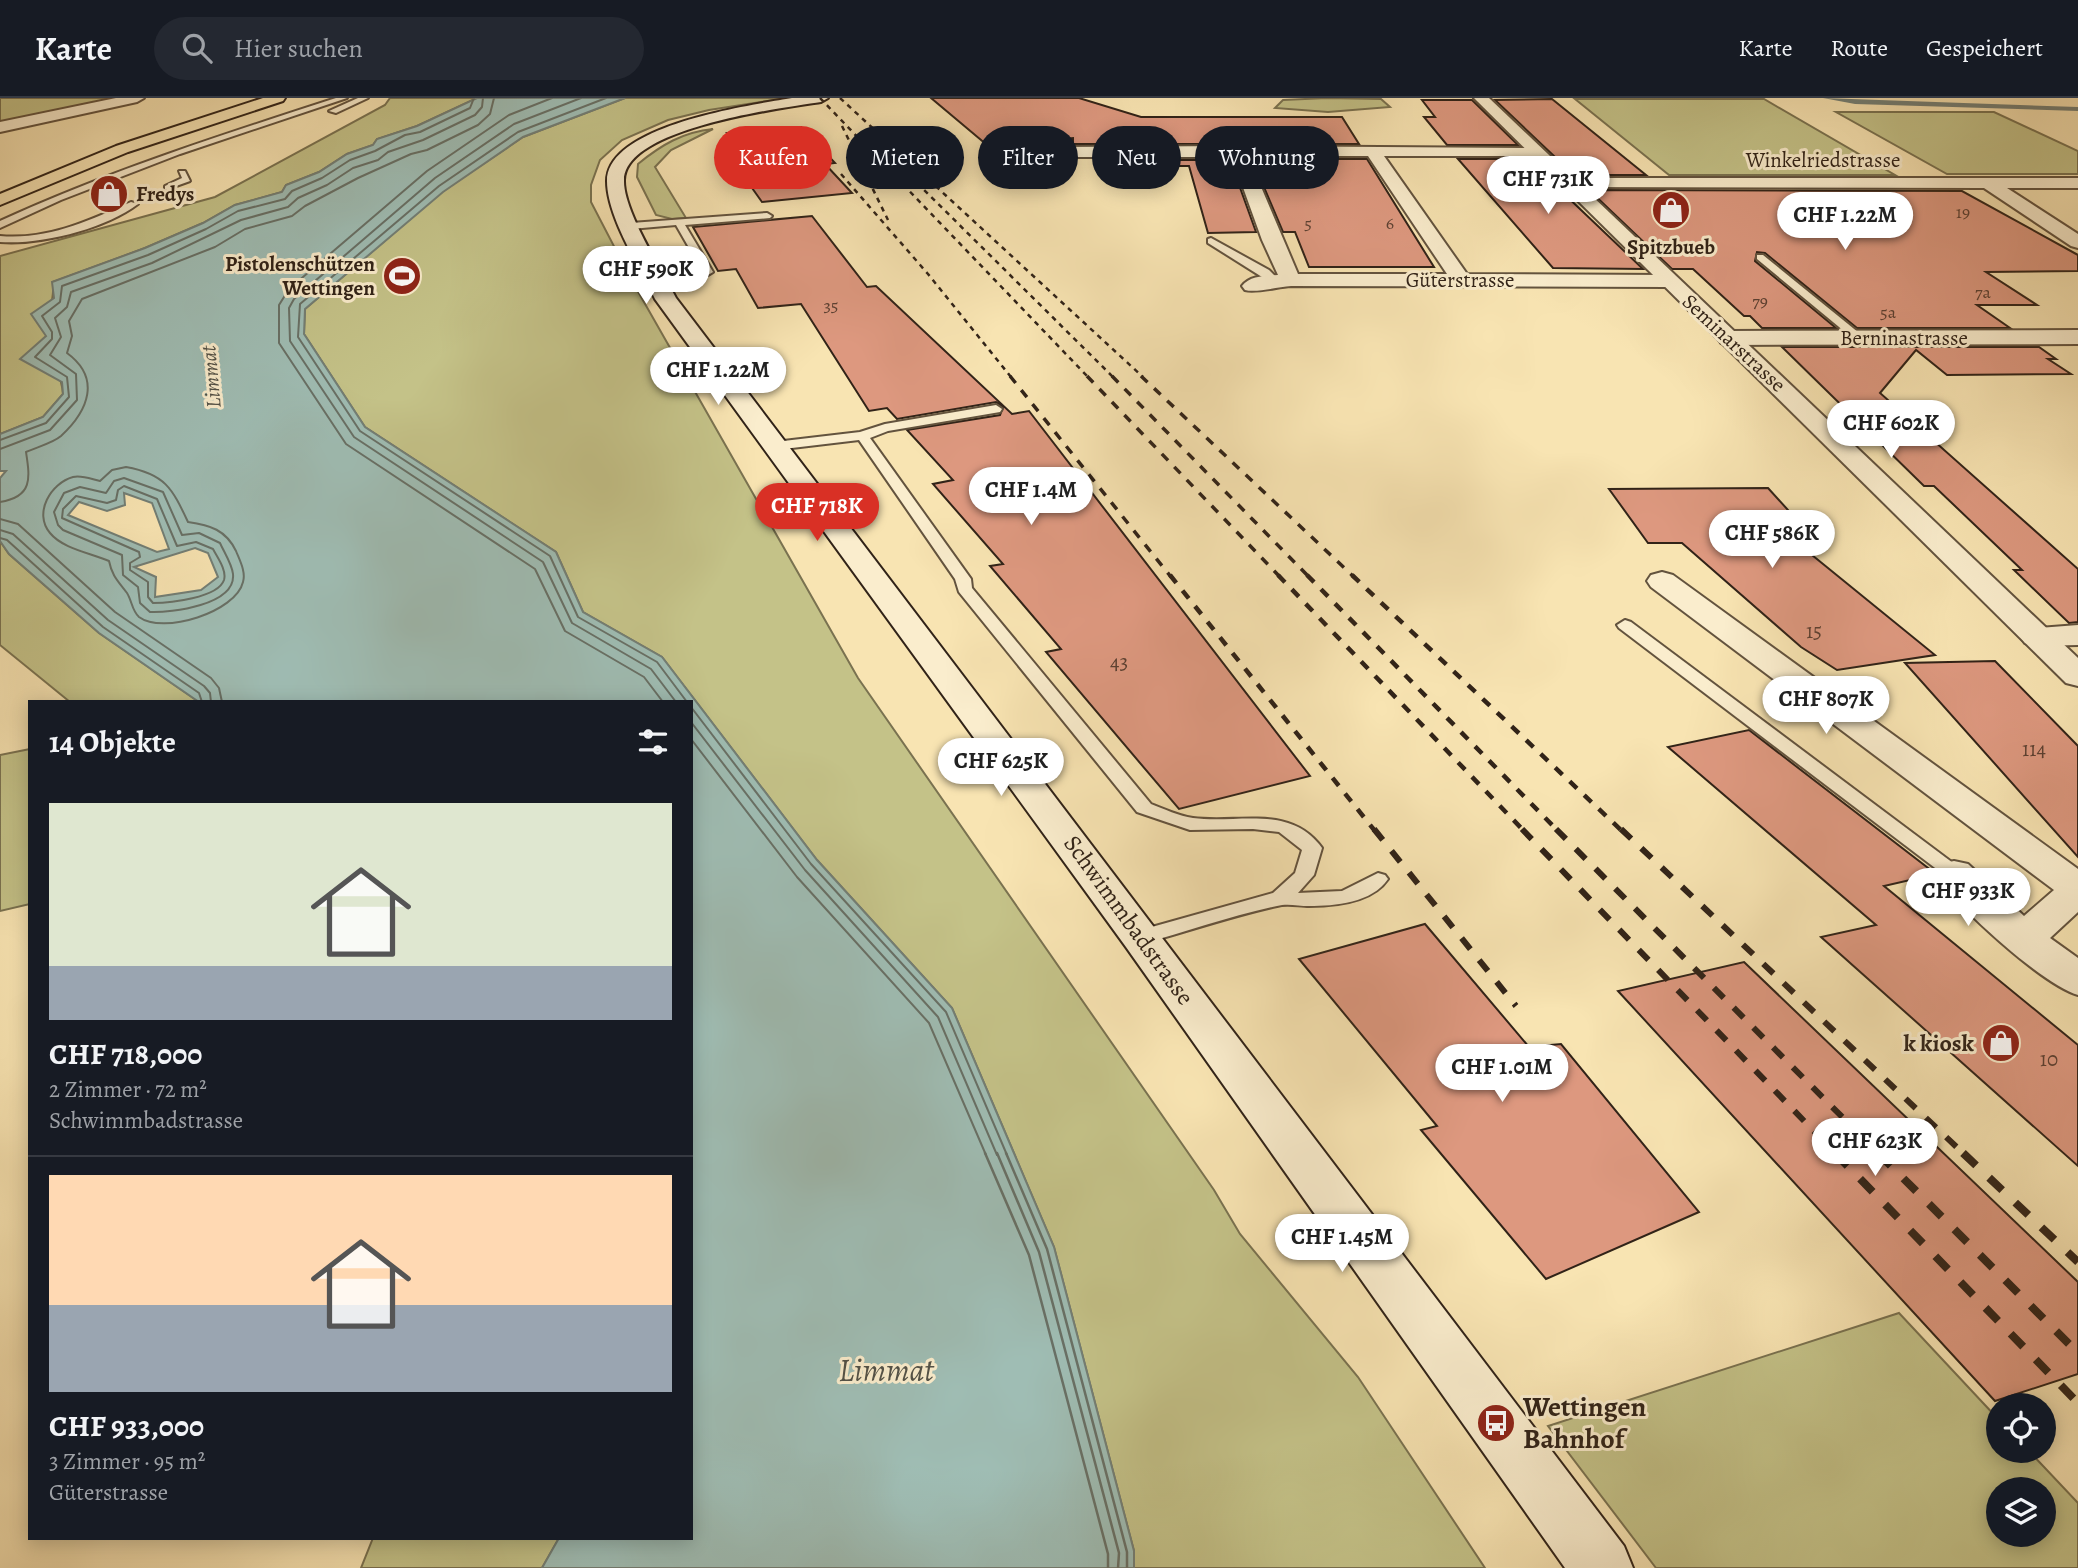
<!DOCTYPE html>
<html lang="de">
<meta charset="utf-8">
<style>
:root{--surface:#171b24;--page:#242831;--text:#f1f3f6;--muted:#9ea1a6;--line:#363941;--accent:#d93025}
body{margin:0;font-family:Alegreya,serif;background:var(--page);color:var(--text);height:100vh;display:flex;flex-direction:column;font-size:26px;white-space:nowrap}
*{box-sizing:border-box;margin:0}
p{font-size:23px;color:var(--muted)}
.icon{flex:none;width:38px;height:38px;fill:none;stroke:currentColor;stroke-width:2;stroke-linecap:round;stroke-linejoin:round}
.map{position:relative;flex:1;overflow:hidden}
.side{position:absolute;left:28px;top:602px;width:665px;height:840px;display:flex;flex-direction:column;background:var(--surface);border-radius:0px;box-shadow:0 4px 18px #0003}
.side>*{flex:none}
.hud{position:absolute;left:714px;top:28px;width:665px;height:63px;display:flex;gap:14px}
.tools{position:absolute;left:1986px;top:1295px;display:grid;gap:14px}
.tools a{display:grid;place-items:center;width:70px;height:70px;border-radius:50%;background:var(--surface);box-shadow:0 4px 18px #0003;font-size:35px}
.price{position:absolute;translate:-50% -60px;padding:0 16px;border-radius:24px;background:#fff;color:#222;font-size:23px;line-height:46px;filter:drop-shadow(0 2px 4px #0008)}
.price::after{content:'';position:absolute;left:50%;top:42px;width:21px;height:16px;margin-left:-10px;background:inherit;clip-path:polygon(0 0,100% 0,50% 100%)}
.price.selected{background:var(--accent);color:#fff}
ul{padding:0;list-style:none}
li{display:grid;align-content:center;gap:14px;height:371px;padding:0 21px}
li+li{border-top:2px solid var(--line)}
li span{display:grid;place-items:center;height:217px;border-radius:0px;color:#555}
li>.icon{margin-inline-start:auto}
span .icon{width:126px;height:126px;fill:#fffc;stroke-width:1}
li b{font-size:30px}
h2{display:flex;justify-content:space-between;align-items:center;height:84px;padding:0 21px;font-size:30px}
.tag{padding:0 24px;border-radius:32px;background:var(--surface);box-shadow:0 4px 18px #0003;font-size:24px;line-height:63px}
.tag.selected{background:var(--accent);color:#fff}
header{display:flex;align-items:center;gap:42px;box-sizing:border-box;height:98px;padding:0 35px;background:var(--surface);border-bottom:2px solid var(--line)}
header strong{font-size:33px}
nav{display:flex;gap:38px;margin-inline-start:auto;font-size:24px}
.search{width:490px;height:63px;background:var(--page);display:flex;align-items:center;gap:18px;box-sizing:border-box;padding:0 24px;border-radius:38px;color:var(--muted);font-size:26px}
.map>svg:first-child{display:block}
</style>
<header>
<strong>Karte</strong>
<div class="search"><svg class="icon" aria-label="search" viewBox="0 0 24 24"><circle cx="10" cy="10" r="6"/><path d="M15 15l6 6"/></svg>Hier suchen</div>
<nav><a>Karte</a><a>Route</a><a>Gespeichert</a></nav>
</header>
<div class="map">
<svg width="2078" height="1470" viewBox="0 0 2078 1470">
<rect width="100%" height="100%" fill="#f8e4b2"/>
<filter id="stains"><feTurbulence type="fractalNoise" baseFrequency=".00286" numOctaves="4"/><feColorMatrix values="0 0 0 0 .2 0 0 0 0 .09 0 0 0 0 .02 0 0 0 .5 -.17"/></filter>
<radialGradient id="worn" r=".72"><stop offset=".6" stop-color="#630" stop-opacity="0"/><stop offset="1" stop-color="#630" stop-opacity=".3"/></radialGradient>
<g fill="#c4c288" stroke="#7a7250" stroke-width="2" fill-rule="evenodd">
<path d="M0 0H116L0 24Z"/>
<path d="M390 0H477L417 28 377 41 373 47 347 56 319 74 286 87 282 94 235 107 203 125 145 150 53 184C55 206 45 222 46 238 48 258 62 275 63 296L43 319 0 336V158L215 99 385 7Z"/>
<path d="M625 0H787L709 12 668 22 622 42 600 62 591 87V104L632 183 858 580 1214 1092 1240 1136 1358 1279 1485 1470H1134V1453L1054 1149 952 910 817 762 662 559 583 514 556 454 365 329 304 236 305 211 443 93 523 39Z"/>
<path d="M1327 0 1381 1 1390 9 1328 14 1275 10 1283 2Z"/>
<path d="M1575 1H1764L1895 77H1669Z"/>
<path d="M1836 14H1994L2078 53V76H1947Z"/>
<path d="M713 31 671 52 655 69 686 120 672 121 656 117 637 79 638 66C661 47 683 34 713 31Z"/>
<path d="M0 443 9 456 99 535 199 604H70L0 547Z"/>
<path d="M30 651V806L0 813V657Z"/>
<path d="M1899 1215 1998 1321V1353H2029L2078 1405V1470H1656L1548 1328ZM1998 1391H2044V1437H1998Z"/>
<path d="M373 1440H559L542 1470H361Z"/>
</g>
<path fill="#9fbdb4" stroke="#737f76" stroke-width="2" fill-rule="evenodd" d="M477 0H625L523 39 443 94 305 211 304 236 365 329 556 454 583 514 662 559 817 762 952 910 1054 1149 1134 1453V1470H542L559 1440H691V604H199L99 535 9 456 0 443V380L6 373H0V336L43 319 63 296 62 284 20 261 46 238 31 216 54 200 52 184 145 150 203 125 235 107 282 94 286 87 319 74 347 56 373 47 377 41 417 28ZM124 395 152 405 169 451 157 454 68 417 79 404 107 413 125 407ZM195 450 208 455 218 479 201 492 155 499 156 479 134 469Z"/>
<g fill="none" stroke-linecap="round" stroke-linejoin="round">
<g stroke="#687066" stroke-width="2">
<path d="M552 0 509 17 427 73 289 191 279 207V245L346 346 535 471 565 533 644 579 663 604"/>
<path d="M581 0 514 26 435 80 294 201 289 210 290 243 354 339 543 464 572 525 651 571 676 604"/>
<path d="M606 0 518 34 439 88 300 206 298 239 360 333 550 458 578 519 657 564 687 604"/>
<path d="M0 342 46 325 69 299 67 279 35 259 52 241V234L42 218 60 204 62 188 148 157 206 131 238 113 285 101 292 93 322 80 350 62 375 53 405 37 420 34 470 10 474 0"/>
<path d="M0 351 50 332 77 302 76 276 50 257 61 239 55 220 67 209 71 194 152 165 241 122 288 109 298 100 327 87 353 70 378 62 388 54 423 42 475 17 482 9 483 0"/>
<path d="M126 369C165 376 172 390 188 424 210 427 226 432 236 453 240 463 246 474 243 484 236 514 163 537 139 519 132 513 132 503 127 495 118 483 112 478 109 463 91 455 63 451 50 435 33 415 51 385 73 379 82 377 91 381 100 383L112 372Z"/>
<path d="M124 380 163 394 182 437 199 435 220 445C224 454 232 466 233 476 236 507 171 515 150 514L140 505 138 489 123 477 122 457 63 432 58 427 54 414 64 395 80 389 106 395 114 383Z"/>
<path d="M124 388 157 401 177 448 196 444 213 451C217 459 227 472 224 482 218 500 169 505 153 505L148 499V484L130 472V465L140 459 139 454 62 420 63 411 76 398 107 405 116 402 118 392Z"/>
<path d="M0 404C33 399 30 380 26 354 37 349 53 345 61 338 89 312 101 280 67 255L72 238 69 223 82 201 215 149 245 131 292 118 305 108 358 80 411 56 427 52 478 27 490 16 494 0"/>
<path d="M0 421 18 426 115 514 211 580 219 590 222 604"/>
<path d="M0 432 13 436 108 522 204 588 210 595 211 604"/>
<path d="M0 440 7 442 103 529 199 595 202 604"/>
<path d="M691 609 811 766 946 914 1007 1057"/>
<path d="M691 624 805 772 938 919 997 1057"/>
<path d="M691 641 797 779 929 925 986 1057"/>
</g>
<g stroke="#687066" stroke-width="2.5">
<path d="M985 1055 1029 1157 1108 1456V1470"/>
<path d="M997 1055 1039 1154 1119 1455 1118 1470"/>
<path d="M1006 1055 1047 1151 1127 1454V1470"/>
</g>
<path fill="#737f76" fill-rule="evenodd" d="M1823 0 2078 9V13L1855 6Z"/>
</g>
<g fill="#dd987f" stroke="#312318" stroke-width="2">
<path d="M931 0H1079L1141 19H1342L1359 46H1073V40L987 47Z"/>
<path d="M1552 1 1646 77H1574L1495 2Z"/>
<path d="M1422 2H1472L1518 47H1447L1424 19H1435Z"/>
<path d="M801 29 835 65 825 66 852 95 762 104 730 59 745 58 727 35Z"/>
<path d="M1252 61H1367L1434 169H1309L1295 134H1283Z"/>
<path d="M1458 61H1532L1559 91 1643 171 1553 170Z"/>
<path d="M1112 62H1230L1256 134 1208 135 1189 68H1114Z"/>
<path d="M1589 92 1962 93 2078 157V173L1986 174 2037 207H1977L2010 230H1857L1765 155 1757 154 1755 163 1836 230H1762L1750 218H1744L1693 171H1672Z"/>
<path d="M812 118 867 189 876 188 1012 316 1029 313 1310 678 1179 711 1046 554 1061 551 990 468 1003 466 933 386 953 382 907 332 1000 317 1003 309 996 304 897 321 887 310 869 313 801 206 758 210 736 171 718 173 693 129Z"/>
<path d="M1782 249H2039L2056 261H2048L2071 276 1947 277 1916 252 1880 295 2078 471V524L2069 525 2014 472H2022L1934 388H1924Z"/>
<path d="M1768 390 1817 444H1796L1935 557 1837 572 1801 549 1682 445H1648L1609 391Z"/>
<path d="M1995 563 2078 648V759L1905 565Z"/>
<path d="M1749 632 1932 773V777L1884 788 2078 947V1068L1821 839 1876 827 1668 649Z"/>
<path d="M1425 826 1529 949 1561 946 1699 1114 1546 1181 1421 1032 1437 1028 1299 861Z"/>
<path d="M1744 864 2078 1184V1276L1995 1303 1618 893Z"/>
</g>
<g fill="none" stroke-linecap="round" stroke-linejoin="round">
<defs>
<g id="service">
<path d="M336 0H347L180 56 61 102 0 130V123C109 73 222 37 336 0Z"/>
<path d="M358 0H368L336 15 329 13Z"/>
<path d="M179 73H185L190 83 165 92V88L182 80Z"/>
<path d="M131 104 138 106C105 131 41 147 0 144V138C48 142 88 123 131 104Z"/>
<path d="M767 115 772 118 770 120 685 127 713 174 708 177 703 174 676 127 631 131 626 128 631 125Z"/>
<path d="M1211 140 1269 172 1279 182 1270 184 1208 145V141Z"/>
<path d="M1757 157H1763L1864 239V243H1856L1757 161Z"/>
<path d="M996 307 1002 311 1000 314 888 333 870 340 971 481 972 490 1151 706C1164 711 1179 718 1193 720 1238 726 1290 706 1322 750L1314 777 1298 795 1342 793 1378 775 1385 777 1388 781C1372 805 1335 808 1309 808 1298 808 1287 805 1277 808 1231 818 1186 834 1141 846L1134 844 1131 839 1134 834 1273 795 1295 775 1302 752 1279 734 1253 731 1190 732 1137 714 959 494 955 481 859 342 775 352 769 348 775 344 860 334 885 326Z"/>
<path d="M1625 522 1631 524 1961 771 1964 775 1961 779H1947L1619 530 1617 527Z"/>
</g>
<g id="minor">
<path d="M116 0H144L137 4 0 34V24Z"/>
<path d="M1238 48 1540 50 1542 53 1540 56 1534 58H1384L1467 176 1668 177 1675 179 1678 183 1675 187 1668 189 1291 188C1277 189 1256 195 1245 192L1242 188C1250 177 1266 178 1278 177L1262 142 1232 59H1057L1049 54 1057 49ZM1248 58H1368L1447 176H1298Z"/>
<path d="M1567 80H2078V90H2007L2078 136V150L2071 148 1984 90 1561 89 1558 85 1561 81Z"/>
<path d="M2078 232V246L1729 247 1721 245 1718 240 1721 235 1729 233Z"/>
<path d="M1662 474 1673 477 2078 771V814L2050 840 2078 860V897C2043 887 1955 807 1934 775L1940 766 1954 763 1968 766 2024 818 2054 792 1651 489 1647 483 1651 477Z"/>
<path d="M2078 527V547L2036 548 2025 545 2020 538 2025 531Z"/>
</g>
<path id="tertiary" d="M1474 0H1489L2078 560V588L2066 585Z"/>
<path id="secondary" d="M792 0H828L821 4C781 10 625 30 624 82 623 112 661 171 676 200L1624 1448 1633 1470H1565L1126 849 655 201C640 169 607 119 607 83 607 27 751 7 792 0Z"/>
<path id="primary" d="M263 0H285L283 3 128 54 0 107V96L116 48Z"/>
</defs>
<use href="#service" stroke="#63533e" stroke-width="4"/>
<use href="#minor" stroke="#63533e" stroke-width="4"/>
<use href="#tertiary" stroke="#63533e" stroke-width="4"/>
<use href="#secondary" stroke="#312318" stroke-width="4"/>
<use href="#primary" stroke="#312318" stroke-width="4"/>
<use href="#service" fill="#faedcd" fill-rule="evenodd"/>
<use href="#minor" fill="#faedcd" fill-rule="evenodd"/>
<use href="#tertiary" fill="#faedcd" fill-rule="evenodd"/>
<use href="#secondary" fill="#faedcd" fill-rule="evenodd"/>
<use href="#primary" fill="#f8e4b2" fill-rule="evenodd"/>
<g stroke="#312318" stroke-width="2.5" stroke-dasharray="5 5" stroke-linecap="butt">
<path d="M820 0 1088 279"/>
<path d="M840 0 1143 279"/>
<path d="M842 28 888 122"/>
<path d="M841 76 928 176 1011 279"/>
<path d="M910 78 1113 279"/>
</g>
<g stroke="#312318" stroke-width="3.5" stroke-dasharray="9 9" stroke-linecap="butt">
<path d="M1010 278 1171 479"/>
<path d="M1087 278 1280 479"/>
<path d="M1112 278 1309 479"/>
<path d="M1141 278 1354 479"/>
</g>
<g stroke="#312318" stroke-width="4.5" stroke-dasharray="10 10" stroke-linecap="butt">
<path d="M1170 477 1375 733"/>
<path d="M1278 477 1524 733"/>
<path d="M1307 477 1558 733"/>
<path d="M1352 477 1622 733"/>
</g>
<g stroke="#312318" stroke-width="6" stroke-dasharray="14 14" stroke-linecap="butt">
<path d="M1374 731 1516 908"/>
<path d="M1522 731 1837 1057"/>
<path d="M1556 731 1880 1057"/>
<path d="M1621 731 1965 1057"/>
</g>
<g stroke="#312318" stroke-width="8" stroke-dasharray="18 18" stroke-linecap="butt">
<path d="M1835 1055 2078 1305"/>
<path d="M1878 1055 2078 1255"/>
<path d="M1963 1055 2078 1164"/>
</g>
</g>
<defs>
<symbol id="shop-disc" viewBox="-11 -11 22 22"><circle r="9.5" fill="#8f2418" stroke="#faedcd"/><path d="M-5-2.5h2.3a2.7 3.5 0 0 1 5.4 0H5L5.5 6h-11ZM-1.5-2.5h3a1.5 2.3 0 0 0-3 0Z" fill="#fff"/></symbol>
<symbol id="stadium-disc" viewBox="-11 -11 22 22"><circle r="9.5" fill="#8f2418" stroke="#faedcd"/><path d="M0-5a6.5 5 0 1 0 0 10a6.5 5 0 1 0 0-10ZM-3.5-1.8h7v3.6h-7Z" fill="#fff"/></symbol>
<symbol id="bus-disc" viewBox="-11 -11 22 22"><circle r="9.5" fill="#8f2418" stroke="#faedcd"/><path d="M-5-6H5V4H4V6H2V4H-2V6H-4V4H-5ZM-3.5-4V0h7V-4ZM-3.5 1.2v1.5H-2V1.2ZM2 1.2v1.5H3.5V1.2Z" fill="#fff"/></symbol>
</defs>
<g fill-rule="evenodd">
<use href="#shop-disc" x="87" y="74" width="44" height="44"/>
<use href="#shop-disc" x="1649" y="90" width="44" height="44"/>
<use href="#stadium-disc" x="380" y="156" width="44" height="44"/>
<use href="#shop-disc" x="1979" y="923" width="44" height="44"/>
<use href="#bus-disc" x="1474" y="1303" width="44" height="44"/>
</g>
<g text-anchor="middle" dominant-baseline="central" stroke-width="6" stroke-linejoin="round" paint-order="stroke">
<g font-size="18" fill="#5c4032">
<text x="1963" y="114">19</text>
<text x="1308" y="125">5</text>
<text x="1390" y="125">6</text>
<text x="1983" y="194">7a</text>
<text x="1760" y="203">79</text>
<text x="831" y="207">35</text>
<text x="1888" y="214">5a</text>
</g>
<g font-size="21" fill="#312318" stroke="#faedcd">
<text x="1823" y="62">Winkelriedstrasse</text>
<text x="1460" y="182">Güterstrasse</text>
<text x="1904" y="240">Berninastrasse</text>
<text transform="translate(1734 245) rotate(43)">Seminarstrasse</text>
</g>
<g font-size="21" font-weight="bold" fill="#312318" stroke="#faedcd" text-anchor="start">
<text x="136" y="96">Fredys</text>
<text x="1671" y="149" text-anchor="middle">Spitzbueb</text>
<text x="375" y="166" text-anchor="end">Pistolenschützen<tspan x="375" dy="24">Wettingen</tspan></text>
</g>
<g font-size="21" font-style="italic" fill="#525147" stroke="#faedcd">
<text transform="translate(211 279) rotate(-95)">Limmat</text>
</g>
<g font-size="21" fill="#5c4032">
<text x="1814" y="533">15</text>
<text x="1119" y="564">43</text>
<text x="2034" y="651">114</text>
<text x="2049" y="961">10</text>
</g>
<g font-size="24" fill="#312318" stroke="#faedcd">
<text transform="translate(1129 822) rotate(54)">Schwimmbadstrasse</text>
</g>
<g font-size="24" font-weight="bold" fill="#312318" stroke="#faedcd" text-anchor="end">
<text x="1974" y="945">k kiosk</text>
</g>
<g font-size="28" font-weight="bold" fill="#312318" stroke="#faedcd" text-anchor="start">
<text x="1523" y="1309">Wettingen<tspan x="1523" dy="32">Bahnhof</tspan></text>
</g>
<g font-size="32" font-style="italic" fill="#525147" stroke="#faedcd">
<text x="886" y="1272">Limmat</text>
</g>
</g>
<rect width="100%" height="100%" filter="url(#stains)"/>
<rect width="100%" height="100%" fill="url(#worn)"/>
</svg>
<div class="tools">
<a><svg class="icon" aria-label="locate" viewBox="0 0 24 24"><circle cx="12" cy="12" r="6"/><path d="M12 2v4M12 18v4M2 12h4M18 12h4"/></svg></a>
<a><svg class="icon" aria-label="layers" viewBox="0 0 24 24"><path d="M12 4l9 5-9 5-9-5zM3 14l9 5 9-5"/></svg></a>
</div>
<b class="price" style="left:1548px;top:118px">CHF 731K</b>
<b class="price" style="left:1845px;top:154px">CHF 1.22M</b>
<b class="price" style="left:646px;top:208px">CHF 590K</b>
<b class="price" style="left:718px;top:309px">CHF 1.22M</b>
<b class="price" style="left:1891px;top:362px">CHF 602K</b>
<b class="price" style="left:1031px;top:429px">CHF 1.4M</b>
<b class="price selected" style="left:817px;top:445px">CHF 718K</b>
<b class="price" style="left:1772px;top:472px">CHF 586K</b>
<b class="price" style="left:1826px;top:638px">CHF 807K</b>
<b class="price" style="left:1001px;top:700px">CHF 625K</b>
<b class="price" style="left:1968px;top:830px">CHF 933K</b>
<b class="price" style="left:1502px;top:1006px">CHF 1.01M</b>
<b class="price" style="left:1875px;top:1080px">CHF 623K</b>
<b class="price" style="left:1342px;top:1176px">CHF 1.45M</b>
<div class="hud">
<a class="tag selected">Kaufen</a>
<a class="tag">Mieten</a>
<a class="tag">Filter</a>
<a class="tag">Neu</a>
<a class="tag">Wohnung</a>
</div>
<section class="side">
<h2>14 Objekte<svg class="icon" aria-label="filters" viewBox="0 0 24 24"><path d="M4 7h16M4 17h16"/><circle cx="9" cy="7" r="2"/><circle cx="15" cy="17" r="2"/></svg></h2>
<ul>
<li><span style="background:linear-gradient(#dfe7d0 75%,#9aa5b1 0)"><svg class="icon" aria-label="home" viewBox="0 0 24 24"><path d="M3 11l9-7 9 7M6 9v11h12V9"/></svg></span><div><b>CHF 718,000</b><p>2 Zimmer · 72 m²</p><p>Schwimmbadstrasse</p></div></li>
<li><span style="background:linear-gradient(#ffd9b3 60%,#9aa5b1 0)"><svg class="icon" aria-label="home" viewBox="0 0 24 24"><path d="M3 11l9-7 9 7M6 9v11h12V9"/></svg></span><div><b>CHF 933,000</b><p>3 Zimmer · 95 m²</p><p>Güterstrasse</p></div></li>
</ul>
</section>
</div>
